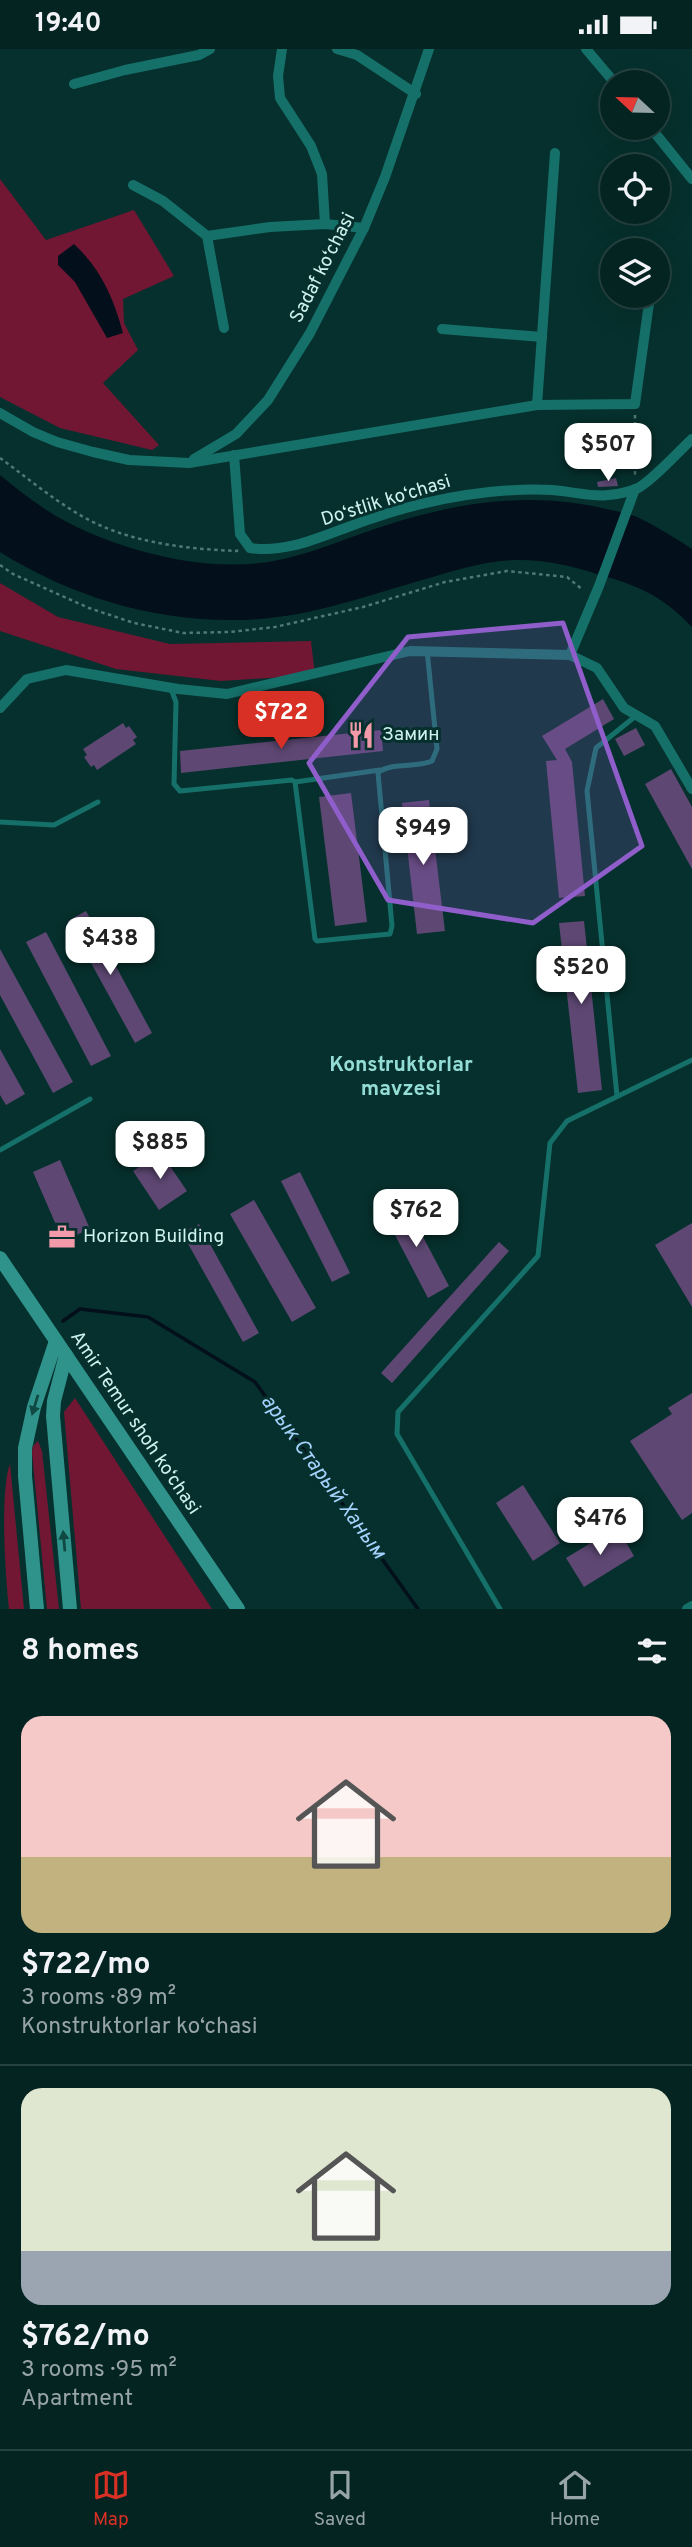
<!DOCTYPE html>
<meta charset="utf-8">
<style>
:root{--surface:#042422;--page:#12302f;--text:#f1f3f6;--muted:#97a4a5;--line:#254140;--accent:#d93025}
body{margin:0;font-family:Overpass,sans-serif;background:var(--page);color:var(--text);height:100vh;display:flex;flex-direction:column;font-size:26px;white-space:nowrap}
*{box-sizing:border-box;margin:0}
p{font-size:23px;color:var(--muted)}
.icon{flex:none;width:38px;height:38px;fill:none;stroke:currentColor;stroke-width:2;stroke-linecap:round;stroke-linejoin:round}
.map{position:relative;height:1560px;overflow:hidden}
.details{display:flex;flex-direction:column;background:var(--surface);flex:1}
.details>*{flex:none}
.needle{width:46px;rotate:292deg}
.fabs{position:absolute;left:600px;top:21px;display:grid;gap:14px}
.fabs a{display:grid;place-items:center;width:70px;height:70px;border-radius:50%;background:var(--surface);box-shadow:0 7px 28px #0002,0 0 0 2px var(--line);font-size:35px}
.price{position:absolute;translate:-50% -60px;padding:0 16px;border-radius:14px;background:#fff;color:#222;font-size:23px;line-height:46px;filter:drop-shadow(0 2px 4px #0008)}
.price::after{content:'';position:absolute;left:50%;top:42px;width:21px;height:16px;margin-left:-10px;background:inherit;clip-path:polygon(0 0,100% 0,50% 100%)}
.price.selected{background:var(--accent);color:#fff}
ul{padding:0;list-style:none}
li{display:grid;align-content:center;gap:14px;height:371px;padding:0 21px}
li+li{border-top:2px solid var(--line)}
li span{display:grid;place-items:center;height:217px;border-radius:21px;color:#555}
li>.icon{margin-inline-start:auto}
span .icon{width:126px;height:126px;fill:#fffc;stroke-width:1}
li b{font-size:30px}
h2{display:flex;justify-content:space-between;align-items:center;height:84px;padding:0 21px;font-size:30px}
.status{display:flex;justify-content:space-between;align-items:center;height:49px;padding:0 35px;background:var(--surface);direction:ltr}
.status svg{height:19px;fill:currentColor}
.tab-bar{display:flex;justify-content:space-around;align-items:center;height:98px;border-top:2px solid var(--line);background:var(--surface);font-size:19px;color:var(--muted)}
.tab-bar a{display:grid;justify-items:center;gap:4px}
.tab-bar .selected{color:var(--accent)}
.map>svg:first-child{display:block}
</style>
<div class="status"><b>19:40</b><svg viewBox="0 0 49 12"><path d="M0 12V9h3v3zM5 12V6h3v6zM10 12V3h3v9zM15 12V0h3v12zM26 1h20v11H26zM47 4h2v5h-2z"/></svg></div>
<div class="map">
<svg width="692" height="1560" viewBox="0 0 692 1560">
<rect width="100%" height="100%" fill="#06302d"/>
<g fill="#711733">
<path d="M0 130 46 191 134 161 174 227 123 250 124 274 138 301 103 334 159 396 152 401 60 379 0 348Z"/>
<path d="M0 534 58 568 170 595 311 592 315 626 221 632 116 620 0 582Z"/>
<path d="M75 1349 212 1560H81L64 1363Z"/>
<path d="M38 1392 42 1402 59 1560H47L32 1403 33 1397Z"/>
<path d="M10 1415 24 1560H9C5 1526 0 1440 10 1415Z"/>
</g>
<g fill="#030f1b">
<path d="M74 195C101 220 114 250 123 284L107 289 75 233 58 216V207Z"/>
<path d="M0 426C18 441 36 455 56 467 111 499 196 522 260 514 304 509 345 489 387 476 458 453 533 442 606 460 616 462 627 464 637 468 656 477 674 488 692 500V578C663 547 637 536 597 525 572 517 546 511 519 511 487 511 456 521 426 530 365 547 305 570 241 571 155 573 72 548 0 503Z"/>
</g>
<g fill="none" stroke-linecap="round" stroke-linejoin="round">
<path stroke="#030f1b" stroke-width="3.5" d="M63 1272 80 1260 148 1268 255 1333 418 1560"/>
</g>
<g fill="#5e4873">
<path d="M616 429 618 437 598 438 597 433Z"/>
<path d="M603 650 614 670 565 700 572 713 585 847 559 849 546 712 557 711 542 687Z"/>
<path d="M123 674 126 679 129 677 137 688 133 691 136 695 97 721 94 716 91 718 84 708 87 706 83 700Z"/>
<path d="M636 679 645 696 624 707 615 690Z"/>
<path d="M381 681 383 702 181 724 180 702Z"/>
<path d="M671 720 692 758V820L645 735Z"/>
<path d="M351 744 367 873 335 877 319 748Z"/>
<path d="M429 751 445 882 417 885 402 754Z"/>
<path d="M86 862 152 984 135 994 68 872Z"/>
<path d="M584 872 602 1041 578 1044 559 874Z"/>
<path d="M46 883 111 1007 91 1017 26 893Z"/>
<path d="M0 900 73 1033 53 1044 0 946Z"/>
<path d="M0 1000 25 1045 6 1056 0 1046Z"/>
<path d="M161 1104 187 1142 159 1161 133 1122Z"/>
<path d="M60 1111 90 1180 63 1192 33 1123Z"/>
<path d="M300 1123 350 1224 332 1233 281 1132Z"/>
<path d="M254 1151 316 1259 292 1273 230 1165Z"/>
<path d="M404 1152 449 1237 428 1249 383 1163Z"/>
<path d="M692 1174V1258L655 1196Z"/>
<path d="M199 1175 259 1284 243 1293 182 1184Z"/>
<path d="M499 1193 509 1202 392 1334 381 1324Z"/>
<path d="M692 1344V1464L682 1471 630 1392 672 1365 668 1359Z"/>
<path d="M523 1436 560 1494 533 1512 496 1454Z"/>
<path d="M617 1478 634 1507 584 1538 566 1509Z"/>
</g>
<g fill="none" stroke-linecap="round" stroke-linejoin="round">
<g stroke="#507874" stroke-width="2.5" stroke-dasharray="3.5 3.5" stroke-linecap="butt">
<path d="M635 366V426"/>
<path d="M0 409C29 430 57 454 89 471 133 494 187 500 237 502V499"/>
<path d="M0 516 13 525 89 559 134 574 183 584 230 583 275 578 363 558 445 533 507 522 567 528 583 541"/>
</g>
<g stroke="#16706a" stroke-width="5">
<path d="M171 640 176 653 174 735 180 742 292 731 295 733 315 890 317 892 390 885 392 877 378 724C390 713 417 719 432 712L437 700 427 601"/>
<path d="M295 733 380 721"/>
<path d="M0 773 54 776 98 753"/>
<path d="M617 1047 587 742 596 699 637 666"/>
<path d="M0 1101 90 1050"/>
<path d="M500 1560 397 1385 398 1363 538 1207 550 1094 567 1072 692 1011"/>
</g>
<g stroke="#16706a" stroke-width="10">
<path d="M282 0 278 27 280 49 311 97 322 125 325 175"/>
<path d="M337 0 357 6 416 45"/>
<path d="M586 0 614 33"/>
<path d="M74 35 125 21 199 6 210 0"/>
<path d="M651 79 692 130"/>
<path d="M133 136 163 152 207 187 224 279"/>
<path d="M207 187 270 178 325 175 364 179"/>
<path d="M442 280 542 288"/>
<path d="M537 356 555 104"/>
<path d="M0 364 33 383 57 393 93 403 129 411 189 414 537 356 635 355 650 247"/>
<path d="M234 406 240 485 250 499C285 504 315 490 348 478 385 464 426 452 466 446 494 442 524 439 552 441 586 444 601 452 636 440 649 435 680 401 692 390"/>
<path d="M194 410 236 385 268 351 310 284 364 179 385 128 429 0"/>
<path d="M570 606 599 537 635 440"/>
<path d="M0 659 27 630 66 621 178 640 227 645 410 602 570 606 597 619 624 659 655 677 692 740"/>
<path d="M687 1560 692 1557"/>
</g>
<g stroke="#2f938b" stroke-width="14">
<path d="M0 1209 238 1560"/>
<path d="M66 1306 54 1352 53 1367 70 1560"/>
<path d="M37 1560 25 1427V1399L34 1358 56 1292"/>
</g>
</g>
<defs><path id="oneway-solid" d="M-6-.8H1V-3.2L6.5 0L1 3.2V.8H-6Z" transform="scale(1.75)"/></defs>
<g fill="#104944">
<use href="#oneway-solid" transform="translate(35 1356) rotate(107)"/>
<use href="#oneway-solid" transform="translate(64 1492) rotate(-95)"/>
</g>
<path fill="#905ecb" fill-opacity="0.2" stroke="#905ecb" stroke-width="5" stroke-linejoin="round" d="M563 574 642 797 533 874 388 851 309 714 408 588Z"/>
<defs>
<symbol id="restaurant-bare" viewBox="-9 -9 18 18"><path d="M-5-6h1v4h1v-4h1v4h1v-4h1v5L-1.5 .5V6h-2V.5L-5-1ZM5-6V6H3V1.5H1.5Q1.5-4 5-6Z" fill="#f39aaa" stroke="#06302d" stroke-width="2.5" paint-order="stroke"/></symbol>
<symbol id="office-bare" viewBox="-9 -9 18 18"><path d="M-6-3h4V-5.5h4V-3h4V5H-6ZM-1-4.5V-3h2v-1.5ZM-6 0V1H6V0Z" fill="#f39aaa" stroke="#06302d" stroke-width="2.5" paint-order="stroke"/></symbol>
</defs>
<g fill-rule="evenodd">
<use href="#restaurant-bare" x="342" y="667" width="38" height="38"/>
<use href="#office-bare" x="43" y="1169" width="38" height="38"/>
</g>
<g text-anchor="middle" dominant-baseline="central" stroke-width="6" stroke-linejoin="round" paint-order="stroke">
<g font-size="19" fill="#cff2ee" stroke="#06302d">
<text transform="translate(323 219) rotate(-63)">Sadaf ko‘chasi</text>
<text transform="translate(386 452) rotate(-17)">Do‘stlik ko‘chasi</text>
<text transform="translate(135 1374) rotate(56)">Amir Temur shoh ko‘chasi</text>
</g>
<g font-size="19" fill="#cff2ee" stroke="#06302d" text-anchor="start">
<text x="382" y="686">Замин</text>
<text x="83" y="1188">Horizon Building</text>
</g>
<g font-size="21" font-weight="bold" fill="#94ddd6" stroke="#06302d">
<text x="401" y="1016">Konstruktorlar<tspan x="401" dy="24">mavzesi</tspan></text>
</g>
<g font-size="21" font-style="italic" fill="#a5d2fd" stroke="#06302d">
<text transform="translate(323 1428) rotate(54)">арык Старый Ханым</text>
</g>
</g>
</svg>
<div class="fabs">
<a><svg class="needle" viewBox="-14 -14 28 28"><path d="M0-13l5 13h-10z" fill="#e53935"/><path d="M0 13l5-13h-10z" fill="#97a4a5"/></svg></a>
<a><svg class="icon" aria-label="locate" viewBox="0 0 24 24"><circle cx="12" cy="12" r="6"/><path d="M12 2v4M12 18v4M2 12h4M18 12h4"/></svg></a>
<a><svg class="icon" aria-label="layers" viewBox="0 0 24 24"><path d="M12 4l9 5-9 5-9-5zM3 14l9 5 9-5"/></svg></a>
</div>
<b class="price" style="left:608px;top:434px">$507</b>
<b class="price selected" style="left:281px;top:702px">$722</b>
<b class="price" style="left:423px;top:818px">$949</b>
<b class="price" style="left:110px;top:928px">$438</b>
<b class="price" style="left:581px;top:957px">$520</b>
<b class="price" style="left:160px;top:1132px">$885</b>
<b class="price" style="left:416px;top:1200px">$762</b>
<b class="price" style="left:600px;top:1508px">$476</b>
</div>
<section class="details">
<h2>8 homes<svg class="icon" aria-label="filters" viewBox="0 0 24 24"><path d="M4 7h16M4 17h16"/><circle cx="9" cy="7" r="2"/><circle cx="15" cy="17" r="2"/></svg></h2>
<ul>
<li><span style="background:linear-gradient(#f6c9c9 65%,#c2b280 0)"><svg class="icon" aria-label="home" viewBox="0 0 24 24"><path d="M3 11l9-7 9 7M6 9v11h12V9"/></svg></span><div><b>$722/mo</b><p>3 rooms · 89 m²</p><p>Konstruktorlar ko‘chasi</p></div></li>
<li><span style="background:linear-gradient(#dfe7d0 75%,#9aa5b1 0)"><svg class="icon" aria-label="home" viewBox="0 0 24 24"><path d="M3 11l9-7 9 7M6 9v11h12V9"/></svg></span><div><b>$762/mo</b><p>3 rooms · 95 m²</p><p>Apartment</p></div></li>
</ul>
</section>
<nav class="tab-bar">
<a class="selected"><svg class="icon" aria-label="map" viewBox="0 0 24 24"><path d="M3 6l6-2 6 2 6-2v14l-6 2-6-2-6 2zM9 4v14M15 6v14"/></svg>Map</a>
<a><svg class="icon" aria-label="saved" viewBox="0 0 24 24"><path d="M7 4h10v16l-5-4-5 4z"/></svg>Saved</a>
<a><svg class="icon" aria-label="home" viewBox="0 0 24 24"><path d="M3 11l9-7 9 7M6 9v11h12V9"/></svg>Home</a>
</nav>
